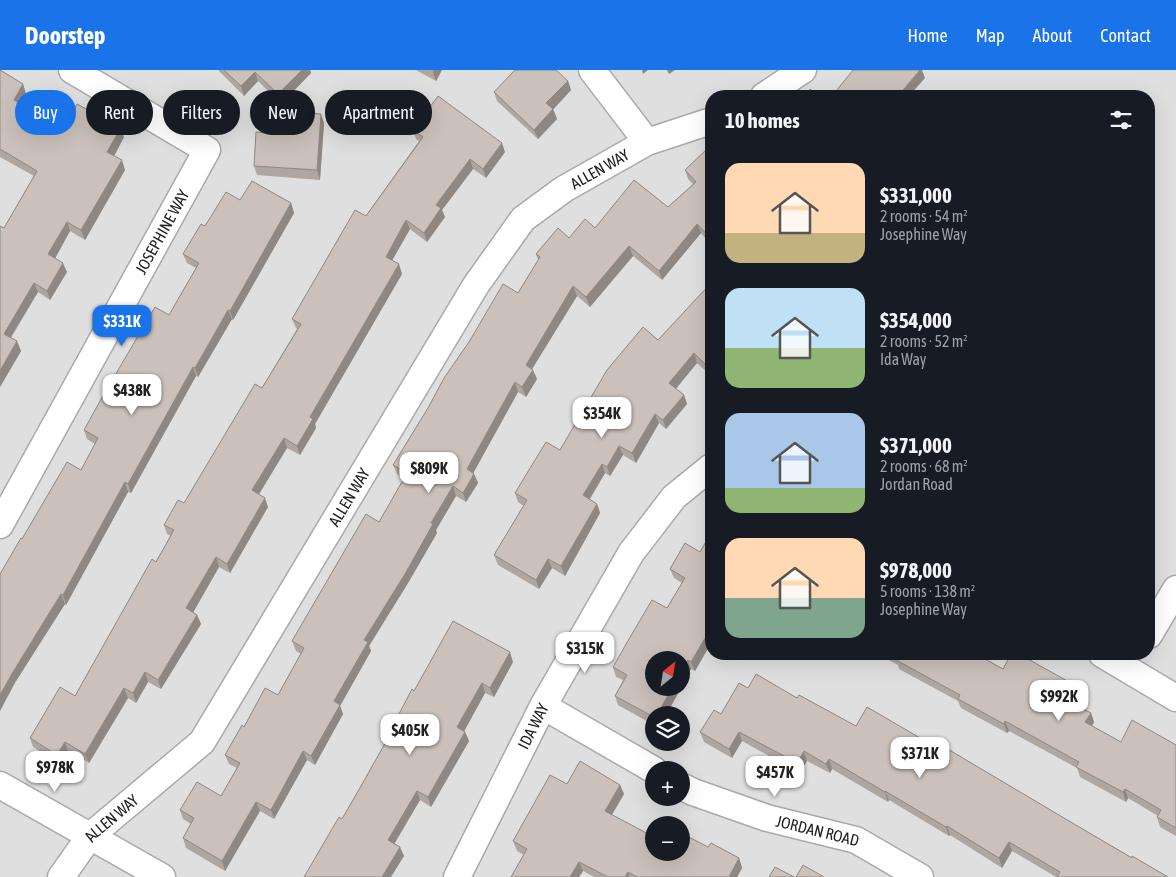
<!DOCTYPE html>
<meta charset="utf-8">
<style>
:root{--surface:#171b24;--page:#20242c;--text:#f1f3f6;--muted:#9ea1a6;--accent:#1a73e8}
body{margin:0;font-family:"Asap Condensed",sans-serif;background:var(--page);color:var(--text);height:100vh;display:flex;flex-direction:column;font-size:19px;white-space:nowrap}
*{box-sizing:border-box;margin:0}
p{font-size:16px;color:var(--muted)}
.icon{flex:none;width:28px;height:28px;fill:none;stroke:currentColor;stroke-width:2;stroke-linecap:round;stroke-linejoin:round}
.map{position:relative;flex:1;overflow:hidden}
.side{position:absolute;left:705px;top:20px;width:450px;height:570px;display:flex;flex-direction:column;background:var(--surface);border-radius:20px;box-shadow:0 5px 20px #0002}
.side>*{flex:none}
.hud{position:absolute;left:15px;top:20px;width:475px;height:45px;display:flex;gap:10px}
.needle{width:32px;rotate:30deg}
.controls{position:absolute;left:645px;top:581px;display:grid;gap:10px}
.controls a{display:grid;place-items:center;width:45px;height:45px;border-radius:50%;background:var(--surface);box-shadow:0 5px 20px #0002;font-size:25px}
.price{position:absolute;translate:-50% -42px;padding:0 11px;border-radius:10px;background:#fff;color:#222;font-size:16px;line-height:32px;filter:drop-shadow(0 1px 2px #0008)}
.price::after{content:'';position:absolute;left:50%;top:30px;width:15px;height:11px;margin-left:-8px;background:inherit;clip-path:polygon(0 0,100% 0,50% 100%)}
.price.current{background:var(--accent);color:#fff}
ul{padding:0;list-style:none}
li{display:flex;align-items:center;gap:15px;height:125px;padding:0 20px}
li span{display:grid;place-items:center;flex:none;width:140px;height:100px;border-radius:15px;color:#555}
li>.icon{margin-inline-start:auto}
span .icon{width:60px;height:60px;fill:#fffc;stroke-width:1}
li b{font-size:21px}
h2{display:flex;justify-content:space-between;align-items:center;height:60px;padding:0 20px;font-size:21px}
.pill{padding:0 18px;border-radius:22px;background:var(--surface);box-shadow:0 5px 20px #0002;font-size:18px;line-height:45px}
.pill.current{background:var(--accent);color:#fff}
header{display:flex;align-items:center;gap:30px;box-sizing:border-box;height:70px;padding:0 25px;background:var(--accent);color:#fff}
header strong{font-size:24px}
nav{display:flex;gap:28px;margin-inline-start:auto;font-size:18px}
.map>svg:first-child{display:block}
</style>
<header>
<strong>Doorstep</strong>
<nav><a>Home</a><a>Map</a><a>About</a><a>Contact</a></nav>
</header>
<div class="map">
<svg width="1176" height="807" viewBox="0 0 1176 807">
<rect width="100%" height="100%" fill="#f2eee8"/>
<path fill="#e0dfdf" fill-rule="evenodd" d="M0 0H1176V807H0ZM711 26H1149V584H711ZM654 590H681V618H654ZM654 645H681V672H654ZM654 700H681V728H654ZM654 755H681V782H654Z"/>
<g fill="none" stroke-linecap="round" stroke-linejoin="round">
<defs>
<g id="minor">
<path d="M592 0 647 72"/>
<path d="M764 26 803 0"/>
<path id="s1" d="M0 455 207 80 72 0"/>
<path d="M1149 565 1176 519"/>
<path d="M1102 584 1176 628"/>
<path d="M543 636 654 700"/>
<path d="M0 715 162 807"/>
<path id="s2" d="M681 716 693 722 767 748 856 770 920 807"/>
<path id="s3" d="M61 807 90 766 202 672 476 215 523 149 564 119 647 72 711 51"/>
<path id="s4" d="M457 807 543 636 631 483 674 427 711 397"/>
</g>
</defs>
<use href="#minor" stroke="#a9a9a9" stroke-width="29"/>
<use href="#minor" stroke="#fff" stroke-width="26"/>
</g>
<g fill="#afa6a0">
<path d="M0 0 23 14 26 24 20 34 63 59 124 67 114 86 125 100 85 170 70 161 55 188 67 202 50 230 38 222 11 268 21 281 0 317 4 158 34 106 0 87Z"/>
<path d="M218 0H310L311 3 281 34 258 11 244 26Z"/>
<path d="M416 0H442L436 11Z"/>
<path d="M568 11 571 20 553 39 557 49 538 69 497 31 494 22Z"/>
<path d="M324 53 320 110 257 105 254 96 282 64Z"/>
<path d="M413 60 505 82 486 108 473 99 442 140 445 147 427 172 410 159 392 190 402 204 315 354 316 358 300 385 287 378 259 424 268 437 230 503 219 497 193 542 197 545 201 554 161 619 148 612 136 633 128 628 89 693 68 681 61 694 33 677 30 668 75 626 171 466 167 464 164 455 184 433 262 318 297 259 296 258 292 249 419 71 416 69Z"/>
<path d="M711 81V175L701 163 662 210 633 186 590 237 577 226 532 299 537 309 526 327 518 322 473 403 474 404 478 413 466 432 456 426 436 460 437 463 408 513 369 576 371 581 340 636 343 644 315 695 307 690 274 749 260 741 225 801 186 778 183 768 191 754 183 749 180 740 221 726 237 698 229 694 225 685 244 657 278 625 301 584 296 581 292 571 379 452 404 409 397 404 393 395 518 223 538 190 536 184 569 168 595 158 668 137 693 114 688 109 685 100Z"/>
<path d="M240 130 291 133 294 143 233 250 232 249 198 307 196 306 131 423 128 422 66 535 65 534 16 611 22 469 81 400 95 374 87 369 84 360 169 245 196 198 187 193 183 184 205 156Z"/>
<path d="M711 213V306L697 293 676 319 684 325 687 334 666 359 659 353 636 393 623 385 610 406 605 403 590 429 597 434 600 443 565 506 552 498 539 519 498 495 494 485 524 436 518 432 515 423 560 380 658 270Z"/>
<path d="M711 463V573L695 601 691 599 681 617V590V618L666 645H654V655L618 635 615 626 623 610 616 607 613 597 667 538 682 513 674 508 670 499 700 482Z"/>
<path d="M877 584H976L1003 599 1081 626 1077 635 1091 643 1094 652 1092 656 1121 672 1176 675V766L1160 757 1157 747 1158 746 1128 728 1126 732 1080 707 1077 698 1009 661 1007 663 961 638 958 631 899 599 898 595Z"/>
<path d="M513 592 494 627 485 623 464 661 465 662 469 671 431 737 420 730 395 773 404 786 342 749 361 716 400 647 399 644 414 621Z"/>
<path d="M748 618 797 628 856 656 927 672 1064 748 1132 788 1168 807H1056L1012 781 1002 798 950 765 949 766 889 730 888 732 832 699 830 703 807 691 800 703 742 671 732 688 704 672 700 662 721 644Z"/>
<path d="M567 714 620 715 624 724 612 745 654 782 708 777 739 788 742 798 737 807H594L583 801 579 807H511L524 785 517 781 513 771Z"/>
</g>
<g fill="#8e8782">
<path d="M302 0H310L311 3 281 34 278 24Z"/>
<path d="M434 0H442L436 11 433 2Z"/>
<path d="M642 0H648L643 4Z"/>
<path d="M667 0H675L669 4Z"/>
<path d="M920 0H922L925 8 909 26H898Z"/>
<path d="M255 2 258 11 244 26 241 16Z"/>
<path d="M568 11 571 20 550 43 546 33Z"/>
<path d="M23 14 26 24 17 39 14 30Z"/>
<path d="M553 39 557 49 538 69 534 60Z"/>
<path d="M321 44 324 53 320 110 317 100Z"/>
<path d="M121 58 124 67 111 92 107 82Z"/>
<path d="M502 73 505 82 486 108 483 99Z"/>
<path d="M470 89 473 99 442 140 445 147 427 172 424 163 436 135Z"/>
<path d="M122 90 125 100 85 170 81 160Z"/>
<path d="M291 133 294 143 233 250 230 241Z"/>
<path d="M406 150 410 159 389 196 386 187Z"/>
<path d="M67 152 70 161 52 194 48 184Z"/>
<path d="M697 154 701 163 662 210 659 201Z"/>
<path d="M629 176 633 186 590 237 586 227Z"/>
<path d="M63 193 67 202 50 230 47 221Z"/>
<path d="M399 194 402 204 315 354 316 358 300 385 297 376 310 347Z"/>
<path d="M34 213 38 222 7 273 4 264Z"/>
<path d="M573 216 577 226 529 304 526 295Z"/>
<path d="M228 240 232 249 198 307 195 298Z"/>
<path d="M17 271 21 281 0 317V301Z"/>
<path d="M694 283 697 293 672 323 669 313Z"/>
<path d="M193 297 196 306 131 423 128 414Z"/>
<path d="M533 300 537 309 526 327 522 317Z"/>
<path d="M515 312 518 322 470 409 467 399Z"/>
<path d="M684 325 687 334 666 359 663 350Z"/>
<path d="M655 344 659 353 636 393 632 383Z"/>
<path d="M284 368 287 378 256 429 252 420Z"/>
<path d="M619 376 623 385 610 406 607 397Z"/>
<path d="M602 394 605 403 586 435 583 425Z"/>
<path d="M474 404 478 413 466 432 463 423Z"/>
<path d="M125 412 128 422 66 535 63 525Z"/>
<path d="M453 416 456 426 436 460 437 463 408 513 369 576 371 581 340 636 343 644 315 695 311 686 334 631 364 570 431 453Z"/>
<path d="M265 428 268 437 230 503 227 494Z"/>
<path d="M597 434 600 443 565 506 561 496Z"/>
<path d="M216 487 219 497 190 548 186 538Z"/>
<path d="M548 489 552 498 539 519 536 510Z"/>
<path d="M61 524 65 534 16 611 0 641V625L13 602Z"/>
<path d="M197 545 201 554 161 619 158 610Z"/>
<path d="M711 558V573L695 601 691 592Z"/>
<path d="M510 582 513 592 494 627 490 618Z"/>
<path d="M688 590 691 599 681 617V602Z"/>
<path d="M145 602 148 612 136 633 133 623Z"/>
<path d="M482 613 485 623 461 667 457 657Z"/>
<path d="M1078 617 1081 626 1073 641 1070 632Z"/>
<path d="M124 618 128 628 89 693 85 684Z"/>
<path d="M672 618H681L666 645H657Z"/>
<path d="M1091 643 1094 652 1089 662 1085 652Z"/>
<path d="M1005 651 1009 661 1007 663 1004 654Z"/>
<path d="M465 662 469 671 431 737 428 727Z"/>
<path d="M739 662 742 671 732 688 729 679Z"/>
<path d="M65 672 68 681 61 694 57 685Z"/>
<path d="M303 681 307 690 274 749 271 740Z"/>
<path d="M804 681 807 691 800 703 797 693Z"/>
<path d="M829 689 832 699 830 703 826 694Z"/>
<path d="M620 715 624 724 608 751 605 741Z"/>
<path d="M1125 719 1128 728 1126 732 1123 722Z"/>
<path d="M417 721 420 730 391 779 388 770Z"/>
<path d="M885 721 889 730 888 732 885 722Z"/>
<path d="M256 732 260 741 225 801 222 791Z"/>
<path d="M947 756 950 765 949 766 946 757Z"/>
<path d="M1009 772 1012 781 1002 798 999 788Z"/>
<path d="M400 777 404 786 391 807H382Z"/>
<path d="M739 788 742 798 737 807H729Z"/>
<path d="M579 792 583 801 579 807H570Z"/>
<path d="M628 802 630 807H625Z"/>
</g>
<g fill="#cbc1ba" stroke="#8e8782">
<path d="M0 0 23 14 14 30 63 59 77 34 121 58 107 82 122 90 81 160 67 152 48 184 63 193 47 221 34 213 4 264 17 271 0 301V156L4 158 37 101 0 79Z"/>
<path d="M224 0H302L278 24 255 2 241 16Z"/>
<path d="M515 0H556L568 11 546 33 553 39 534 60 494 22Z"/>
<path d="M853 0H920L898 26H832Z"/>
<path d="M810 19 819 26H805Z"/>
<path d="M438 26 502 73 483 99 470 89 436 135 441 138 424 163 406 150 386 187 399 194 310 347 313 349 297 376 284 368 252 420 265 428 227 494 216 487 186 538 197 545 158 610 145 602 133 623 124 618 85 684 65 672 57 685 30 668 60 617 75 626 152 489 156 492 174 460 164 455 178 430 184 433 255 314 262 318 301 254 292 249 355 140 366 146 423 67 413 60Z"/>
<path d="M283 41 321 44 317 100 254 96 256 62 282 64Z"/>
<path d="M708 78 711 81V169L697 154 659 201 629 176 586 227 573 216 526 295 533 300 522 317 515 312 467 399 474 404 463 423 453 416 431 453 433 454 405 504 364 570 368 572 334 631 340 635 311 686 303 681 271 740 256 732 222 791 183 768 194 748 180 740 197 712 221 726 240 693 225 685 242 655 244 657 265 618 278 625 304 578 292 571 366 444 379 452 407 403 393 395 428 338 444 308 469 272 503 214 518 223 540 187 536 184 558 158 569 168 585 149 595 158 634 110 668 137 696 112 685 100Z"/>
<path d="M252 111 291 133 230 241 228 240 195 298 193 297 128 414 125 412 63 525 61 524 13 602 0 625V504L21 468 22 469 67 392 81 400 98 368 84 360 100 331 155 237 169 245 199 193 183 184 201 154 205 156 226 122 240 130Z"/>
<path d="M711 213V300L694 283 669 313 684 325 663 350 655 344 632 383 619 376 607 397 602 394 583 425 597 434 561 496 548 489 536 510 494 485 527 430 515 423 546 372 560 380 607 300 643 257 658 270Z"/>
<path d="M711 463V558L691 592 688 590 681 602V590H654V618H672L657 645H654V647L615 626 627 605 613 597 629 569 652 530 667 538 685 508 670 499 685 473 700 482Z"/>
<path d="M453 551 510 582 490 618 482 613 457 657 465 662 428 727 417 721 388 770 400 777 382 807H304L339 747 342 749 361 716 401 645 399 644 412 619 414 621Z"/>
<path d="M890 584H976L1003 599 1011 584H1019L1078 617 1070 632 1091 643 1085 652 1121 672 1132 650 1176 675V758L1157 747 1161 740 1125 719 1123 722 1076 697 1079 692 1005 651 1004 654 958 629 960 625 896 590 897 588Z"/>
<path d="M756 604 797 628 799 625 856 656 867 637 927 672 929 668 1064 748 1132 788V786L1168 807H1057L1060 802 1009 772 999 788 947 756 946 757 885 721V722L829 689 826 694 804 681 797 693 739 662 729 679 700 662 714 640 721 644 739 613 748 618Z"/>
<path d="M580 691 620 715 605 741 654 767V782H681V763L708 777 711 773 739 788 729 807H637L628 802 625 807H608L579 792 570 807H511L527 779 513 771 550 705 567 714Z"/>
<path d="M803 795 824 807H796Z"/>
<path d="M775 797 794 807H769Z"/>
</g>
<g text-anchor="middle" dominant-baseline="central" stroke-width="4" stroke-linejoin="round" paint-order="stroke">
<g font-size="16" fill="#222" stroke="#fff">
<text stroke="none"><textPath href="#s3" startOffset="902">ALLEN WAY</textPath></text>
<text stroke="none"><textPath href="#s1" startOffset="335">JOSEPHINE WAY</textPath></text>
<text stroke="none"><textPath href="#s3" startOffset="482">ALLEN WAY</textPath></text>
<text stroke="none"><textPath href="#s4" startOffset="169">IDA WAY</textPath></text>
<text stroke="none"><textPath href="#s3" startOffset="78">ALLEN WAY</textPath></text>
<text stroke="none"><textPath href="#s2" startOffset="144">JORDAN ROAD</textPath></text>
</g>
</g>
</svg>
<div class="controls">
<a><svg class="needle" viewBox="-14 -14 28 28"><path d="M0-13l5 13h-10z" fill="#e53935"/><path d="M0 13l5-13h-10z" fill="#9ea1a6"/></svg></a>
<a><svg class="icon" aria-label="layers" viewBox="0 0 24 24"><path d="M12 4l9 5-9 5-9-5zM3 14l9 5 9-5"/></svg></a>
<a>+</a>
<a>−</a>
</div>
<b class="price current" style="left:122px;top:277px">$331K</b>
<b class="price" style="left:132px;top:346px">$438K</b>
<b class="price" style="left:602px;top:369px">$354K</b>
<b class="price" style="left:429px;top:424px">$809K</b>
<b class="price" style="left:585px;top:604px">$315K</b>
<b class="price" style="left:1059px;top:652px">$992K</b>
<b class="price" style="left:410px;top:686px">$405K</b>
<b class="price" style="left:920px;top:709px">$371K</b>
<b class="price" style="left:55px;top:723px">$978K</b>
<b class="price" style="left:775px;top:728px">$457K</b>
<div class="hud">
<a class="pill current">Buy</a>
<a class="pill">Rent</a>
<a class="pill">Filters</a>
<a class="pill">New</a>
<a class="pill">Apartment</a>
</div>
<section class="side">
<h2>10 homes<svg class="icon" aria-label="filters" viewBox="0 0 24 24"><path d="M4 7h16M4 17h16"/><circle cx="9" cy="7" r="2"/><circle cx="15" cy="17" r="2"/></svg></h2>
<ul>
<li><span style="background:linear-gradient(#ffd9b3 70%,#c2b280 0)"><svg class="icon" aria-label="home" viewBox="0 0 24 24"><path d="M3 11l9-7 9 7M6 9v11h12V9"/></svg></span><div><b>$331,000</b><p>2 rooms · 54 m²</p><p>Josephine Way</p></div></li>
<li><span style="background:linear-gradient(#bfe0f5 60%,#8fb573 0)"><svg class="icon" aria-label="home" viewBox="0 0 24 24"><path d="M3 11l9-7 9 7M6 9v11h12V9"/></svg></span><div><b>$354,000</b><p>2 rooms · 52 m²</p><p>Ida Way</p></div></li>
<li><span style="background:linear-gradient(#a9c7e8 75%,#8fb573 0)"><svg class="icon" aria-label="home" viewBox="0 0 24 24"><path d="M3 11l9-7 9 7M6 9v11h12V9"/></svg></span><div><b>$371,000</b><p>2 rooms · 68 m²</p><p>Jordan Road</p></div></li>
<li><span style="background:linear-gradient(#ffd9b3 60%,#7fa58c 0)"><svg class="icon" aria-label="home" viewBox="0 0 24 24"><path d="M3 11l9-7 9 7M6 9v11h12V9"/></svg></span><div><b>$978,000</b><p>5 rooms · 138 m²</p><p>Josephine Way</p></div></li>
</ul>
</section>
</div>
